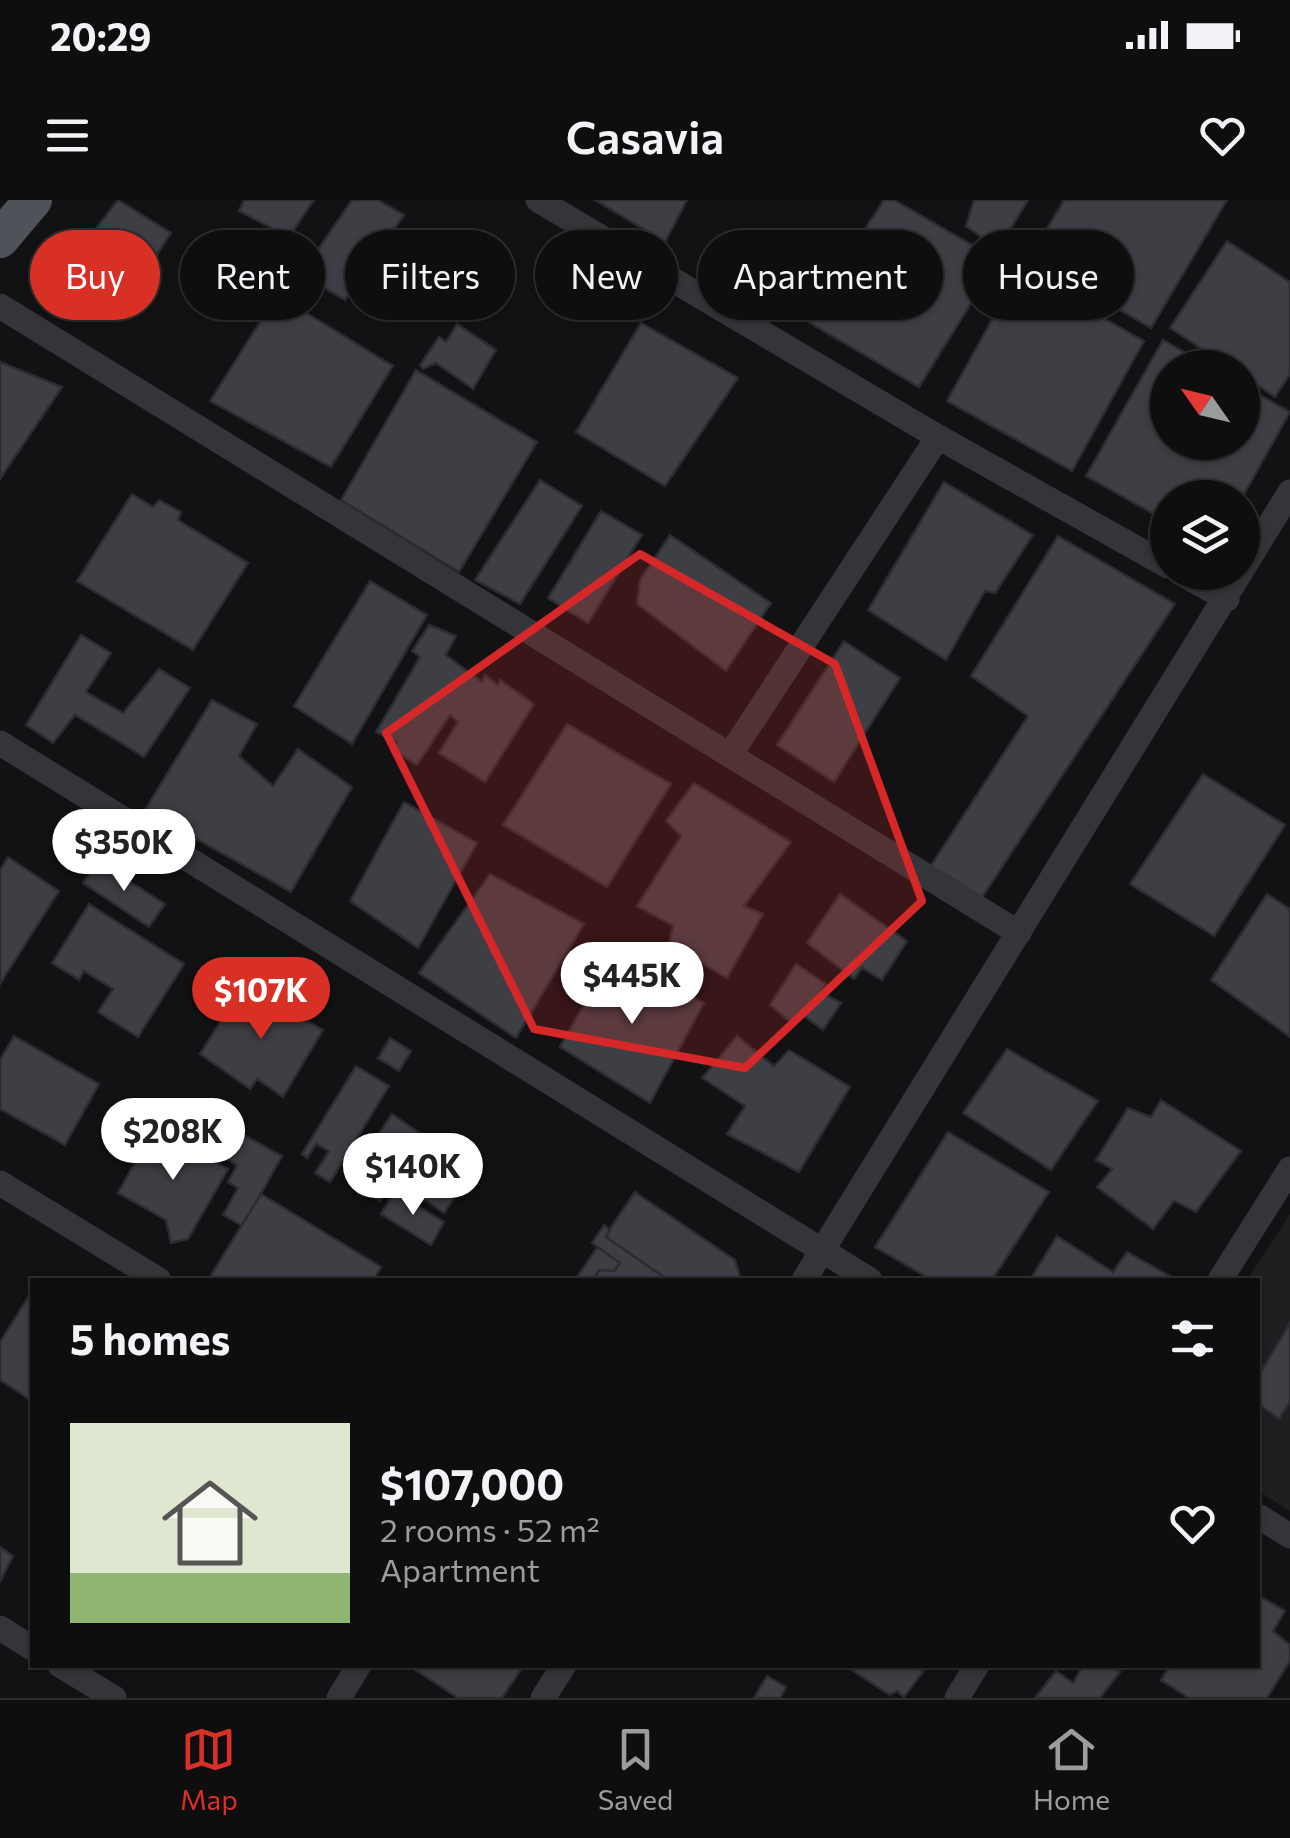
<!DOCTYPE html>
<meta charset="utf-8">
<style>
:root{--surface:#0e0e0f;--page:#171718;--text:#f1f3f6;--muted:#9b9c9e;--line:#2e2e2f;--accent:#d93025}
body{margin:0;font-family:Commissioner,sans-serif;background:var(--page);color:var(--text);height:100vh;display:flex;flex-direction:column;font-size:38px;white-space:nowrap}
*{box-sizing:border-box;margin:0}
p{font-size:32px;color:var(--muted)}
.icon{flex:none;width:55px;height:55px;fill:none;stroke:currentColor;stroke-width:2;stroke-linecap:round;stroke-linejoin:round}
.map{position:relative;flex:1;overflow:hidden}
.sheet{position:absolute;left:30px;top:1078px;width:1230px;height:390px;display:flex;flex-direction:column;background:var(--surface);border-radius:0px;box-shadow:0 2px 8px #0004,0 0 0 2px var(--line)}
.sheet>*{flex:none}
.top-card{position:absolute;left:30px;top:30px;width:1230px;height:90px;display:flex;gap:20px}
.needle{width:65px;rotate:304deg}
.tools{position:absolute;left:1150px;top:150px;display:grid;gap:20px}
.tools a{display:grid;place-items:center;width:110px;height:110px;border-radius:50%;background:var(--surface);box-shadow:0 2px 8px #0004,0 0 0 2px var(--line);font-size:50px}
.price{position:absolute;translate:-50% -85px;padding:0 22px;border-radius:35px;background:#fff;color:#222;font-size:32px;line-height:65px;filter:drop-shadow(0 2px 5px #0008)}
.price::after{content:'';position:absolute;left:50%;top:60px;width:30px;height:22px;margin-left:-15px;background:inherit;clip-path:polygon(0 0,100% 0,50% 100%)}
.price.active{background:var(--accent);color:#fff}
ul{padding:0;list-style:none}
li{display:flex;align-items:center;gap:30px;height:250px;padding:0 40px}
li span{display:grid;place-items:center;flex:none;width:280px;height:200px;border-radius:0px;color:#555}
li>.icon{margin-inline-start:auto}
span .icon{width:120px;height:120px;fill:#fffc;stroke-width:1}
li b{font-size:42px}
h2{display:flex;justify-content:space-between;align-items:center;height:120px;padding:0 40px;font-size:42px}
.pill{padding:0 35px;border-radius:45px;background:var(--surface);box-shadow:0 2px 8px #0004,0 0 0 2px var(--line);font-size:35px;line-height:90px}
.pill.active{background:var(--accent);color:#fff}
.status{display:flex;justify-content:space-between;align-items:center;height:70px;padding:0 50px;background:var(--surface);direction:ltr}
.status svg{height:28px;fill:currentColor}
header{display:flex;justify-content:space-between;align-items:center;height:130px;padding:0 40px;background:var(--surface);font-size:45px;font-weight:600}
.tabs{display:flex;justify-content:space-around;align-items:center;height:140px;border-top:2px solid var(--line);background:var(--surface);font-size:28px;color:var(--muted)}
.tabs a{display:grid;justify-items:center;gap:5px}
.tabs .active{color:var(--accent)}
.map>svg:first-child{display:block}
</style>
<div class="status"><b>20:29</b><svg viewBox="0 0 49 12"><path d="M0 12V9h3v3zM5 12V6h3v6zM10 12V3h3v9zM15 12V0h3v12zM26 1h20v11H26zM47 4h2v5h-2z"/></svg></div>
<header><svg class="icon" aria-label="menu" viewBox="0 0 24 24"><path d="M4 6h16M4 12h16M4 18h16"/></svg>Casavia<svg class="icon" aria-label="heart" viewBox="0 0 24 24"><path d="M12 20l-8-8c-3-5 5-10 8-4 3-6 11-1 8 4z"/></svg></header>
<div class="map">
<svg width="1290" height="1498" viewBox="0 0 1290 1498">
<rect width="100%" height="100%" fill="#121214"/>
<path fill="#1e1f21" d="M1290 1014V1311L1258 1291V1080H1247Z"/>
<g fill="#3e3f44" stroke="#2c2c30" stroke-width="2.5">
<path d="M118 0 171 33 114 120 70 97 86 70 73 58Z"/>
<path d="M244 0H314L289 37 239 11Z"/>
<path d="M352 0H378L404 15 345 100 301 74Z"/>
<path d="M595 0H687L665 42Z"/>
<path d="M884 0H894L998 60 919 187 805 120Z"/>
<path d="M974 0H1028L998 49 966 26Z"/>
<path d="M1064 0H1227L1151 128 1030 57Z"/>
<path d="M1227 41 1290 82V174L1275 197 1242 175V168H1231L1170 128Z"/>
<path d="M1019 71 1144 141 1072 271 947 201Z"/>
<path d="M277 95 393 166 331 267 210 201Z"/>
<path d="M641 123 738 178 665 286 576 232Z"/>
<path d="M457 124 496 150 473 189 436 163 423 169 420 165 439 137 446 142Z"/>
<path d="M1163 140 1212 168H1168V242H1242V185L1290 212 1242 298H1168V322L1086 276Z"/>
<path d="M0 162 62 187 0 279Z"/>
<path d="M416 170 537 242 459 372 341 300Z"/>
<path d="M540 280 582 306 520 404 475 380Z"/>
<path d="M944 282 1033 335 995 393 985 391 946 460 868 410Z"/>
<path d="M132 294 153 307 159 300 181 312 178 320 248 363 193 450 77 381Z"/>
<path d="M601 311 642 335 588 423 548 398Z"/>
<path d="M670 335 771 403 726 471 637 404 640 380Z"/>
<path d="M1058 336 1175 404 981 699 930 667 1028 516 971 476Z"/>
<path d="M370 381 427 415 352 544 294 506Z"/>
<path d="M429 425 456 436 446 455 482 482 485 475 498 485 500 480 534 504 485 582 439 553 458 522 450 515 417 565 393 550 397 542 376 532 420 457 412 451Z"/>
<path d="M81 435 111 453 86 492 123 513 159 469 190 488 144 557 75 515 53 543 26 525Z"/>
<path d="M844 441 900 478 834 582 777 545Z"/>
<path d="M212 500 257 524 239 556 273 586 298 549 352 587 291 692 145 610Z"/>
<path d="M567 524 671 584 607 687 503 625Z"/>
<path d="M1203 574 1285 625 1214 736 1130 684Z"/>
<path d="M694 583 791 642 744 706 763 714 727 778 669 744 673 726 637 706 681 636 666 621Z"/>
<path d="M404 602 477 643 418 748 350 701Z"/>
<path d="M8 657 59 691 0 784V670Z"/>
<path d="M98 661 165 704 149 727 83 683Z"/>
<path d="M490 674 584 724 516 838 419 773Z"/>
<path d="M840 694 907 741 882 780 862 768 854 779 807 743Z"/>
<path d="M1267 694 1290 709V837L1211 780Z"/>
<path d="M89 704 184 764 138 837 98 812 113 789 84 771 79 780 52 763Z"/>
<path d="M613 753 704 803 650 903 560 847Z"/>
<path d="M796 764 826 784 821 792 841 803 823 830 800 813 792 823 770 805Z"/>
<path d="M243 785 323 830 283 897 257 879 250 889 200 854Z"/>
<path d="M14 836 99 884 65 945 0 909V860Z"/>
<path d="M737 836 774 866 789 850 850 887 799 972 727 934 745 906 702 878Z"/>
<path d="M390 838 411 851 399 871 378 858Z"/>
<path d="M1007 849 1098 901 1051 970 963 913Z"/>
<path d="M356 866 389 886 330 982 315 973 329 951 316 944 307 958 302 954Z"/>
<path d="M1161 900 1241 951 1196 1012 1174 1001 1153 1029 1097 987 1112 969 1096 960 1128 908 1151 917Z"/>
<path d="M196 909 282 956 243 1026 223 1015 238 988 228 982 237 965 181 934Z"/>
<path d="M392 914 473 970 444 1013 396 980 380 1001 348 979Z"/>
<path d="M154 928 228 969 188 1039 171 1043 166 1020 118 993Z"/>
<path d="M948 932 1049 992 992 1080H932L875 1047Z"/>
<path d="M394 992 444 1022 431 1045 381 1014Z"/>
<path d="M635 992 735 1060 741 1080H575Z"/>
<path d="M261 994 381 1067 374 1080H208Z"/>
<path d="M604 1025 610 1030 606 1037 668 1080H593L599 1070 614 1071 620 1063 592 1043Z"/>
<path d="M1057 1036 1113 1072 1127 1052 1170 1076 1168 1080H1030Z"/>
<path d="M29 1096 32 1098V1201L0 1180V1142Z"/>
<path d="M1290 1123V1202L1279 1219 1258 1204V1176Z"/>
<path d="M0 1347 13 1356 0 1382Z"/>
<path d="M1258 1395 1285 1411 1273 1431 1290 1445V1461L1267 1498H1189L1161 1480 1170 1465H1258Z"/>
<path d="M408 1465H524L502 1498H458Z"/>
<path d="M844 1465H915L923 1472 904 1497 897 1491 890 1495Z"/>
<path d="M1083 1465H1111L1120 1472 1100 1498H1035L1056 1471 1073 1483Z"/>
<path d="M767 1476 786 1487 780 1498H754Z"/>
</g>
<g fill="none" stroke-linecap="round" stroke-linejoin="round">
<g stroke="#333539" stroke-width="25">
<path d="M538 0 938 237 1168 366"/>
<path d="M0 106 1019 733"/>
<path d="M1179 372 1227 399"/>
<path d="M0 543 870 1080"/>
<path d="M730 555 938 237"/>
<path d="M0 983 159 1080"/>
<path d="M804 1080 1290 292"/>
<path d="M1220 1080 1290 969"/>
<path d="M1258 1316 1290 1336"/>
<path d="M0 1428 32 1448"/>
<path d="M60 1465 114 1498"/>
<path d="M339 1498 359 1465"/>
<path d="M543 1498 564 1465"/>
<path d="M957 1498 977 1465"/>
</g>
<path stroke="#4f5258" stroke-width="38" d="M0 39 33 0"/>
</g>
<path fill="#d62828" fill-opacity="0.2" stroke="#d62828" stroke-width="8" stroke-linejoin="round" d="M640 354 835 464 922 701 745 868 534 829 386 533Z"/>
</svg>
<div class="tools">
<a><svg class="needle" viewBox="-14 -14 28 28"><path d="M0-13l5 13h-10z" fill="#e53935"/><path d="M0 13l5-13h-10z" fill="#9b9c9e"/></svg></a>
<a><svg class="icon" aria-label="layers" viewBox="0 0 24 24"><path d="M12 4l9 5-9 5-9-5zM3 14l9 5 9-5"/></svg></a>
</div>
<b class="price" style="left:124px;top:694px">$350K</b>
<b class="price" style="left:632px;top:827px">$445K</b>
<b class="price active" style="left:261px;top:842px">$107K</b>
<b class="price" style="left:173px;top:983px">$208K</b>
<b class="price" style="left:413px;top:1018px">$140K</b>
<div class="top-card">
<a class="pill active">Buy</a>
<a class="pill">Rent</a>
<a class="pill">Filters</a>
<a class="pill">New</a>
<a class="pill">Apartment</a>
<a class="pill">House</a>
</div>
<section class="sheet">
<h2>5 homes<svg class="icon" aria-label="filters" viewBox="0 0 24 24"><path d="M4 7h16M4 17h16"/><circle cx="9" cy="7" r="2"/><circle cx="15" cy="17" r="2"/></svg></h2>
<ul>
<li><span style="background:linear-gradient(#dfe7d0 75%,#8fb573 0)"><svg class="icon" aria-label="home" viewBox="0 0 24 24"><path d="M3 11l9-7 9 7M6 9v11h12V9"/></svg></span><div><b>$107,000</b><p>2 rooms · 52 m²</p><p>Apartment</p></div><svg class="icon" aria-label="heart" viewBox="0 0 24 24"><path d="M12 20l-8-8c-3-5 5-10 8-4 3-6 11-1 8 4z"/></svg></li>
</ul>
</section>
</div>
<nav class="tabs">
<a class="active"><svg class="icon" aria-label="map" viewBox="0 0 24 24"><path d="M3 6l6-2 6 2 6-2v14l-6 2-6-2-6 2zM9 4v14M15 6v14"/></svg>Map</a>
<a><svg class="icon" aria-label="saved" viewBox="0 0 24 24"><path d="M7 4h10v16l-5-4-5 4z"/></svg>Saved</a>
<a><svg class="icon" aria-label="home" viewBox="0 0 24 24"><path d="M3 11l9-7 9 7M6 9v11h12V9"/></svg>Home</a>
</nav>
